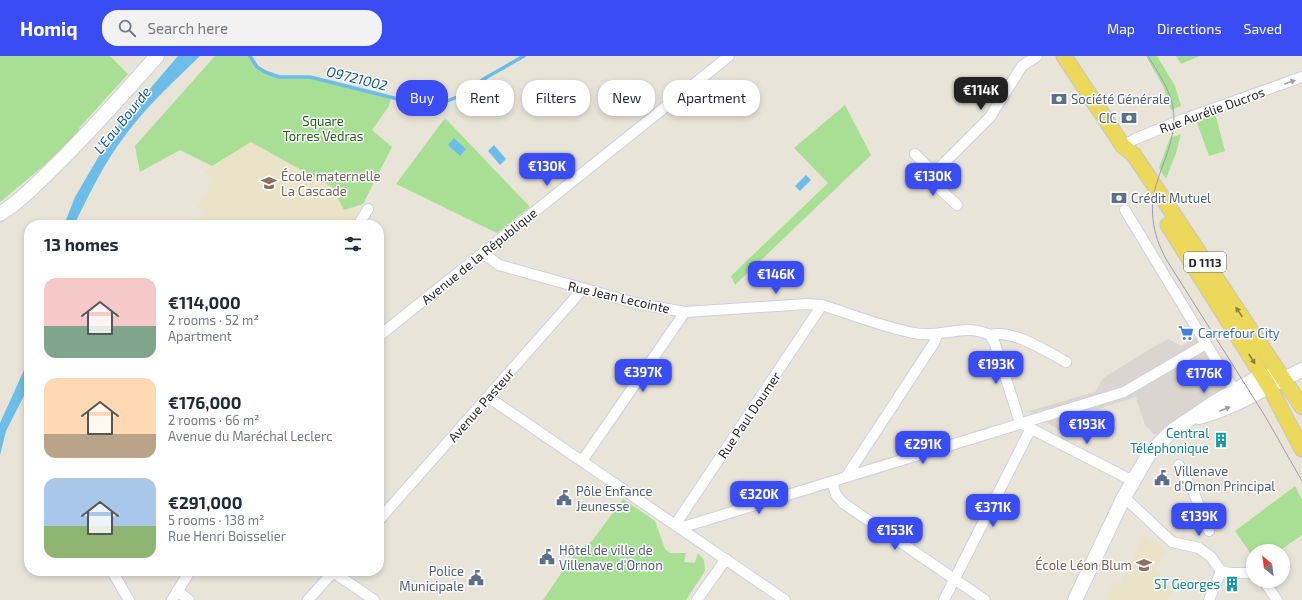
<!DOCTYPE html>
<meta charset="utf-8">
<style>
:root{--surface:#fff;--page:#f2f2f3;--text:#1f2937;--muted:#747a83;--accent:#3a4cf4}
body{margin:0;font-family:"Exo 2",sans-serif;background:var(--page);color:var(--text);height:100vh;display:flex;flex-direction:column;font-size:15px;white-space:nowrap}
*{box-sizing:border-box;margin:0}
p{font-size:13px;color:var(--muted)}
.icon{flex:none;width:22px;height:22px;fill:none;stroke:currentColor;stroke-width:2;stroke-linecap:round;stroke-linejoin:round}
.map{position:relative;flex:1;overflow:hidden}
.side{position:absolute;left:24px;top:164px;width:360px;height:356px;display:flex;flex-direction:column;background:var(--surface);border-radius:16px;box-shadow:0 2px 6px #0003}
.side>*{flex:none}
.hud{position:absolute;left:396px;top:24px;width:380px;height:36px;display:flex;gap:8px}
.needle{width:26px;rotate:331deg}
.tools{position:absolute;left:1246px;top:488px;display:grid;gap:8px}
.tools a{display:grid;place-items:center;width:44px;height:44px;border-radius:50%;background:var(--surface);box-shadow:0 2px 6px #0003;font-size:20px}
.price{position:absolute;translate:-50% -34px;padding:0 9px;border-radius:8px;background:var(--accent);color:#fff;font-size:13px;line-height:26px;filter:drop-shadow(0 1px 2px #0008)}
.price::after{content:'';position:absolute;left:50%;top:24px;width:12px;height:9px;margin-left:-6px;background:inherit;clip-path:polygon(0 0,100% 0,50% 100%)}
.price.selected{background:#222;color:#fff}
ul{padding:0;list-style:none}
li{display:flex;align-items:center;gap:12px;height:100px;padding:0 20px}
li span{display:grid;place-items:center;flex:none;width:112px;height:80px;border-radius:12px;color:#555}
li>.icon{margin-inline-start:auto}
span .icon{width:48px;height:48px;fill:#fffc;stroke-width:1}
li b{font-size:17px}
h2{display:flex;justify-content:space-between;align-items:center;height:48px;padding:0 20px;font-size:17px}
.pill{padding:0 14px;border-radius:16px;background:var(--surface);box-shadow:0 2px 6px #0003;font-size:14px;line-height:36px}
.pill.selected{background:var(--accent);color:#fff}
header{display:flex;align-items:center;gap:24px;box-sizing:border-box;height:56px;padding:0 20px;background:var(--accent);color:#fff}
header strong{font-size:19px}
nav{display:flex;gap:22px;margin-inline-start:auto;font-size:14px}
.search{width:280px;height:36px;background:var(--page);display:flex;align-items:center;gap:10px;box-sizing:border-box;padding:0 14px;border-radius:16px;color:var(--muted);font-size:15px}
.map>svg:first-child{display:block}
</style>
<header>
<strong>Homiq</strong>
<div class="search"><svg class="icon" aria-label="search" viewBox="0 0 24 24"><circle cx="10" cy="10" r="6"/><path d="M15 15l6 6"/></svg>Search here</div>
<nav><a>Map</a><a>Directions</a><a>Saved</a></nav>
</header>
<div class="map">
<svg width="1302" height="544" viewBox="0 0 1302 544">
<rect width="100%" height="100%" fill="#e9e4d8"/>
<g fill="#ebe3c7">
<path d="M251 86 332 131 344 154 355 151 356 159 348 169H197L204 154 197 152 213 124 204 115Z"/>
<path d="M1143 480 1159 487 1166 496 1155 514 1177 530 1167 544H1106L1115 525 1121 527Z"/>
</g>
<g fill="#a8df95">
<path d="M0 0H110L128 18 79 72 80 76 52 103 0 146Z"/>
<path d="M215 0H250L257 11 265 16 279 21H310L391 42 389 50 372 74 392 91 363 148 344 154 332 131 251 86 212 110 180 94 140 116 135 90Z"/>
<path d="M1146 0H1157L1175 30 1181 50 1171 54 1163 30Z"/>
<path d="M1176 0H1200L1181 8Z"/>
<path d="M845 49 871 99 735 229 731 220 828 127 794 92Z"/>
<path d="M1215 57 1225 95 1209 100 1196 64Z"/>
<path d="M445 62 530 151 497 177 396 128Z"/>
<path d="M1181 78 1176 97 1166 123 1159 112 1170 82Z"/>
<path d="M1295 430 1302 444V479L1279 495H1253V501L1235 475Z"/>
<path d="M623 443 655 465 665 493 670 497H686L684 506 695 507 698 497 704 504 705 515 686 544H543L575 497 592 485Z"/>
</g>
<path fill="#dad6cf" d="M1204 276 1238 329 1155 379 1145 369 1136 341 1064 364 1059 374 1029 355 1095 336 1103 322 1160 287 1169 283 1181 290Z"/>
<g fill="#6cbdea">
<path d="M178 0H200C173 26 146 51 124 81 104 107 89 139 74 169H64L75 141 113 76Z"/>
<path d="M454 82 466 93 460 100 448 89Z"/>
<path d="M494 89 506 103 500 109 488 95Z"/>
<path d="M806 119 811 124 800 135 795 130Z"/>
<path d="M29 303V330L6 375 0 399V367Z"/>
</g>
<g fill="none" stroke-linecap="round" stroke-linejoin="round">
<path stroke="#6cbdea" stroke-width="3.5" d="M250 0 257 11 265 16 279 21H310L418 48 435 50 457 41 487 21 524 0"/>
<defs>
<g id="street">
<path d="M1123 90 1135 83 1179 65 1302 21"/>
<path d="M915 98 934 117 990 61 1022 10 1037 0"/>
<path d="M934 117 940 133 957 149"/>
<path d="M1125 154 1233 332"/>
<path d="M358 169 368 153"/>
<path d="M478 200H487L499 209 639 248 685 256 807 248 822 249C853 259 883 271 914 277 941 283 964 266 990 279 1013 273 1046 295 1066 306"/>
<path d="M990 279 995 288 1020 367 1133 425"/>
<path d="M379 280 729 0"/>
<path d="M488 341 785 544"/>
<path d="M582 405 685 256"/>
<path d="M1179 409 1182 418 1192 432 1209 475"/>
<path d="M846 421 934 287 937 279"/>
<path d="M832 426 836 439 843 447 985 544"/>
<path d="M1124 441 1172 486 1199 492 1211 501 1221 515 1209 544"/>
<path d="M379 464 582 234"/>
<path d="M675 469 822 249"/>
<path d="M680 472 1124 336 1206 288"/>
<path d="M112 515 129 544"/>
<path d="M1221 515 1230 517H1253"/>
<path d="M333 516 374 544"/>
<path d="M1264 525 1277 544"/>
<path d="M177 535 189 544"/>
<path d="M172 544 190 515"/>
<path d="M308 544 334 515"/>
<path d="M697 544 726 503"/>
<path d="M944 544 1030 374"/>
</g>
<g id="secondary">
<path d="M0 158C20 145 38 127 55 110 91 75 124 37 157 0"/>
<path d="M1199 361C1237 351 1267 330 1302 314"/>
<path d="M1075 544 1124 441 1149 398 1172 375 1215 346 1262 319 1284 324"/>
</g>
<g id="primary">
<path d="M1064 0 1123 90 1134 99 1302 351"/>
<path d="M1168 169 1270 332 1302 393"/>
</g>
</defs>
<use href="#street" stroke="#ced0e0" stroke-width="12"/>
<use href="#secondary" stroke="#ced0e0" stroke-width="16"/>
<use href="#primary" stroke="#c7c7c7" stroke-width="17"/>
<use href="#street" stroke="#fff" stroke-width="10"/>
<use href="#secondary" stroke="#fff" stroke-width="14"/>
<use href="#primary" stroke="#ecd85b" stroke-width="15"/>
<path stroke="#9c9db1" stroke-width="1" d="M1148 0C1158 17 1170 33 1173 52 1177 78 1166 99 1158 123 1148 151 1152 177 1166 203L1265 360 1302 425"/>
</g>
<defs><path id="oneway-solid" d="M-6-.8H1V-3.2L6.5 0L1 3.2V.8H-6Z"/></defs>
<g fill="#9e9e9e">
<use href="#oneway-solid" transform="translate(1290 26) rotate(-19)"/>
<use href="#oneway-solid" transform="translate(1225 353) rotate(-23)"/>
</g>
<g fill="#8a8041">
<use href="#oneway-solid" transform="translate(1239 256) rotate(-124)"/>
<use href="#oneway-solid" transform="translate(1252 303) rotate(58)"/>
</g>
<defs>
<symbol id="bank-bare" viewBox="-9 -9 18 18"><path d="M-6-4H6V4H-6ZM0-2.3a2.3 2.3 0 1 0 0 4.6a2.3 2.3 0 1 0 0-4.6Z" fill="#5c6f8a" stroke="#fff" stroke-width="2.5" paint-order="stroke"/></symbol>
<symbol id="school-bare" viewBox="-9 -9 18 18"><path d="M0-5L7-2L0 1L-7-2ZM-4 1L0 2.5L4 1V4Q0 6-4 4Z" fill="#8d6e63" stroke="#fff" stroke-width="2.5" paint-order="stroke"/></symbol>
<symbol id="supermarket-bare" viewBox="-9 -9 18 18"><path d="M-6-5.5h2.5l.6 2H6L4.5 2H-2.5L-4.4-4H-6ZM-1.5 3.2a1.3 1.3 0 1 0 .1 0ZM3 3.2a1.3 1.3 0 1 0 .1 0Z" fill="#3f7fe0" stroke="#fff" stroke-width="2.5" paint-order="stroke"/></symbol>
<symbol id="building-bare" viewBox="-9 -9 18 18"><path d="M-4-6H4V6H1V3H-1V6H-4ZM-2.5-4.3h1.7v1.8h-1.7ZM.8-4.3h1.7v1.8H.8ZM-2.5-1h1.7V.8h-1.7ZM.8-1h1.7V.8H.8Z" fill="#0f9aa8" stroke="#fff" stroke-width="2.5" paint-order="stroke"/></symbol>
<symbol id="civic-bare" viewBox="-9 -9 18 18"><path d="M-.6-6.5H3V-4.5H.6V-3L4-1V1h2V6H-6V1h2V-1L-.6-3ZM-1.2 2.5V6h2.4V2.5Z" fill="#5c6f8a" stroke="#fff" stroke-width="2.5" paint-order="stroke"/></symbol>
</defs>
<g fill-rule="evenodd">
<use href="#bank-bare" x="1048" y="32" width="22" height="22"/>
<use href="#bank-bare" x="1118" y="51" width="22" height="22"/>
<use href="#school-bare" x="258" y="116" width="22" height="22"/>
<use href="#bank-bare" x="1108" y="131" width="22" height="22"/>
<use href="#supermarket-bare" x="1175" y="266" width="22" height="22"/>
<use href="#building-bare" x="1210" y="373" width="22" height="22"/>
<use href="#civic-bare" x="1151" y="411" width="22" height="22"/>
<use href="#civic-bare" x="553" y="431" width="22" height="22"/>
<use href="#civic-bare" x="536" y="490" width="22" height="22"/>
<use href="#school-bare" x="1133" y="498" width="22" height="22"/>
<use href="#civic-bare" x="465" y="511" width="22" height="22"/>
<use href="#building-bare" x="1221" y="517" width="22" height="22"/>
</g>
<g text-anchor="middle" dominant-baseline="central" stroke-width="3" stroke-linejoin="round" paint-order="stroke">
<rect fill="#fff" stroke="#686868" stroke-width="1" x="1184" y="196" width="42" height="20" rx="3"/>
<g font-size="12" font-weight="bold" fill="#272727">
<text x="1205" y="206">D 1113</text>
</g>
<g font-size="13" fill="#4e5e75" stroke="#fff" text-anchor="start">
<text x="1071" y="43">Société Générale</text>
<text x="1117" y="62" text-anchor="end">CIC</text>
<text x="1131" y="142">Crédit Mutuel</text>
<text x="1174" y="415">Villenave<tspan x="1174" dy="15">d'Ornon Principal</tspan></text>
<text x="576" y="435">Pôle Enfance<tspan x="576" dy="15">Jeunesse</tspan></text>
<text x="559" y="494">Hôtel de ville de<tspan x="559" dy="15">Villenave d'Ornon</tspan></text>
<text x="464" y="515" text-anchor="end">Police<tspan x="464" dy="15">Municipale</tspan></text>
</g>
<g font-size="13" fill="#272727" stroke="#fff">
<text transform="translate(1212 54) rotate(-20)">Rue Aurélie Ducros</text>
<text transform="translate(479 200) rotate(-39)">Avenue de la République</text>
<text transform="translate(619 241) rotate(13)">Rue Jean Lecointe</text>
<text transform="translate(481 349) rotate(-49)">Avenue Pasteur</text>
<text transform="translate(749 359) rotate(-56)">Rue Paul Doumer</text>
</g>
<g font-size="13" fill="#22601b" stroke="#fff">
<text x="323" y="65">Square<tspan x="323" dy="15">Torres Vedras</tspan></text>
</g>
<g font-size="13" fill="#785e54" stroke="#fff" text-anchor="start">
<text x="281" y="120">École maternelle<tspan x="281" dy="15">La Cascade</tspan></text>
<text x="1132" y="509" text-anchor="end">École Léon Blum</text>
</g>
<g font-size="13" fill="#366cbe" stroke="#fff" text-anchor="start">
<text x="1198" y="277">Carrefour City</text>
</g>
<g font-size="13" fill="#0d838f" stroke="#fff" text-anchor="end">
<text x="1209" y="377">Central<tspan x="1209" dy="15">Téléphonique</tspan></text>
<text x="1220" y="528">ST Georges</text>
</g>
<g font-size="14" font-style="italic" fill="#105991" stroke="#fff">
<text transform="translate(357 22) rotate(14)">O9721002</text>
<text transform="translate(122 64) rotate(-51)">L'Eau Bourde</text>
</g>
</g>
</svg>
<div class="tools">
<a><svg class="needle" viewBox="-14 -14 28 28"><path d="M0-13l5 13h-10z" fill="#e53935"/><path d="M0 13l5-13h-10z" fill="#747a83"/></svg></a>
</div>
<b class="price selected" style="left:981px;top:55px">€114K</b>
<b class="price" style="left:547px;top:131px">€130K</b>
<b class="price" style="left:933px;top:141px">€130K</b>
<b class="price" style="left:776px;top:239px">€146K</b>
<b class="price" style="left:996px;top:329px">€193K</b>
<b class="price" style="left:643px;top:337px">€397K</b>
<b class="price" style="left:1204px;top:338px">€176K</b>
<b class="price" style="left:1087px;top:389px">€193K</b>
<b class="price" style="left:923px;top:409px">€291K</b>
<b class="price" style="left:759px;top:459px">€320K</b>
<b class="price" style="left:993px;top:472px">€371K</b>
<b class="price" style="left:1199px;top:481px">€139K</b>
<b class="price" style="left:895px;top:495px">€153K</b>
<div class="hud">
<a class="pill selected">Buy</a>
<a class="pill">Rent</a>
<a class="pill">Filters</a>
<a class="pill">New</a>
<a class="pill">Apartment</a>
</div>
<section class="side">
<h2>13 homes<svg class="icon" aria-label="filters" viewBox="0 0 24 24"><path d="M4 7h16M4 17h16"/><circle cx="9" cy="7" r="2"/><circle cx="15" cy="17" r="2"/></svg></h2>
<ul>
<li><span style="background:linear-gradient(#f6c9c9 60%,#7fa58c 0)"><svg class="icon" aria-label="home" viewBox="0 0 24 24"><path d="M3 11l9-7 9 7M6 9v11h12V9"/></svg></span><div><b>€114,000</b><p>2 rooms · 52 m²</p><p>Apartment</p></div></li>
<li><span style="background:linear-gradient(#ffd9b3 70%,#b9a48a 0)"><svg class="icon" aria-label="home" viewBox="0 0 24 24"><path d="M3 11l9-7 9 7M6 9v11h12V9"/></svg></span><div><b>€176,000</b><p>2 rooms · 66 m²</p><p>Avenue du Maréchal Leclerc</p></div></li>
<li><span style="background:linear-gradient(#a9c7e8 60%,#8fb573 0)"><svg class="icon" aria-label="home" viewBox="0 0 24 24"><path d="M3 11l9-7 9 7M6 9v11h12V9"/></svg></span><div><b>€291,000</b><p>5 rooms · 138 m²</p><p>Rue Henri Boisselier</p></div></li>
</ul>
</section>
</div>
